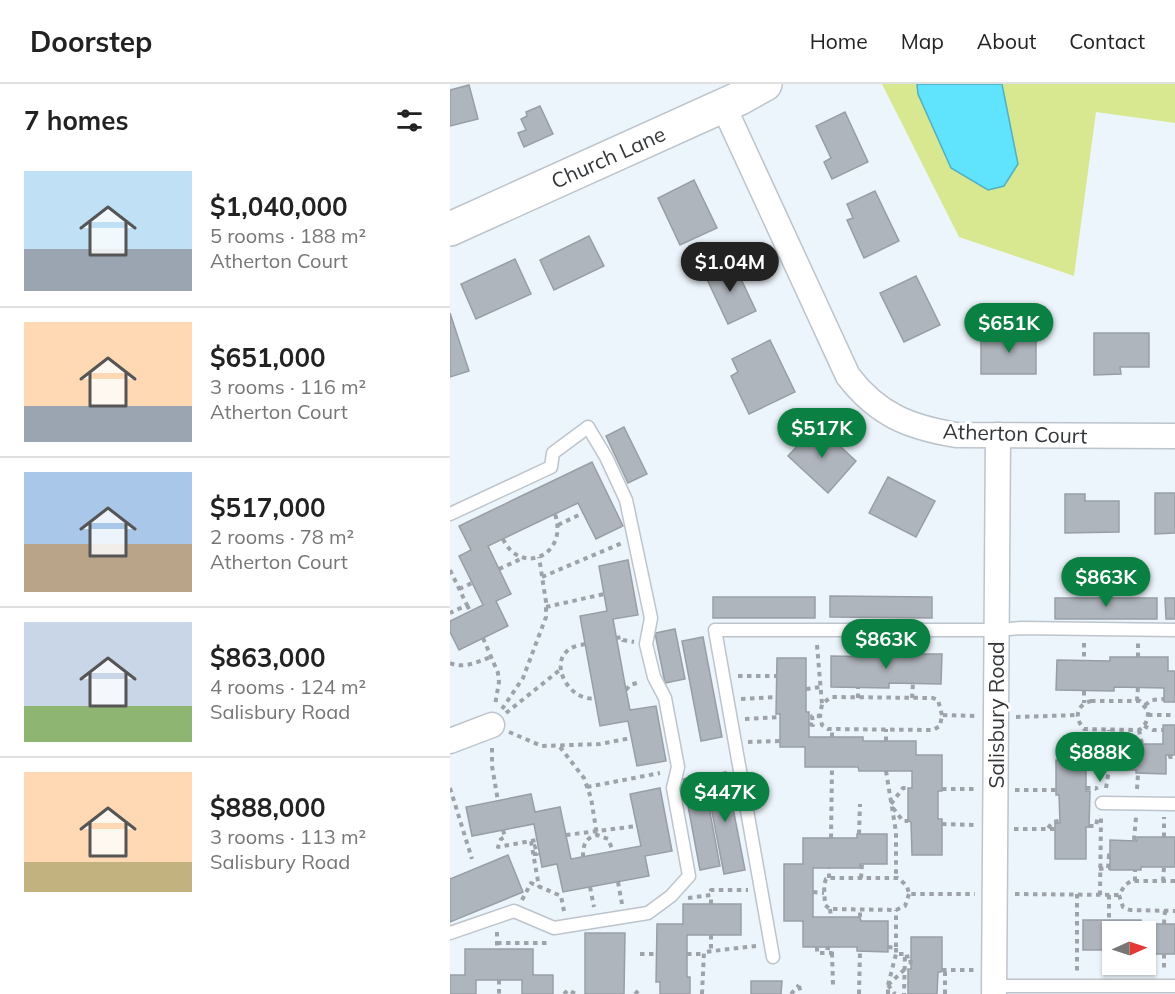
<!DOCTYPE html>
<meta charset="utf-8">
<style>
:root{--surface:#fff;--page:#f2f2f2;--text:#222;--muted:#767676;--line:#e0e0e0;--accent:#0b8043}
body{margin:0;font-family:Mulish,sans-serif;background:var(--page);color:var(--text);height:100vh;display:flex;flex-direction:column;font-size:22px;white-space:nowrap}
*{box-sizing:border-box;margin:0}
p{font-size:20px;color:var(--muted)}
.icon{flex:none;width:33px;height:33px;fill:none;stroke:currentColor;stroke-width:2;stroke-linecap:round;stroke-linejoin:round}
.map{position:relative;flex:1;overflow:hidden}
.drawer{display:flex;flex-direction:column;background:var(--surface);width:450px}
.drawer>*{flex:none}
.needle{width:39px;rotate:87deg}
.buttons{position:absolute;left:652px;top:837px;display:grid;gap:12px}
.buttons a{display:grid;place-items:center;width:54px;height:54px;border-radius:0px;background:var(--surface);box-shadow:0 2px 4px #0004;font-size:30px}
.price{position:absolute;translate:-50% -51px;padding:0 14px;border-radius:21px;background:var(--accent);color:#fff;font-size:20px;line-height:39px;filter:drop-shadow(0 2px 3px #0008)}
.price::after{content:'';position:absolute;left:50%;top:36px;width:18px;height:14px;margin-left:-9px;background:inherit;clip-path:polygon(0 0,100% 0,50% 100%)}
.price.current{background:#222;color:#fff}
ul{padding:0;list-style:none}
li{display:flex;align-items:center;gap:18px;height:150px;padding:0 24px}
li+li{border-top:2px solid var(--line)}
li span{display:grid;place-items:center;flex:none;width:168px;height:120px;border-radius:0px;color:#555}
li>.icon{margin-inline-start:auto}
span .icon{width:72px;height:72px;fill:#fffc;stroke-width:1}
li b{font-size:26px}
h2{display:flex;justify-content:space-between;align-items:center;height:72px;padding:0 24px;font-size:26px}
header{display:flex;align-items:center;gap:36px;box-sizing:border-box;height:84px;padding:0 30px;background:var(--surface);border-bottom:2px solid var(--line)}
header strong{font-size:28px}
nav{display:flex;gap:33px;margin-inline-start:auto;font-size:21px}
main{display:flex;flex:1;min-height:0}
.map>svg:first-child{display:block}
</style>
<header>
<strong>Doorstep</strong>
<nav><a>Home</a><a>Map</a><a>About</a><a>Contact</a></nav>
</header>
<main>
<section class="drawer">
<h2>7 homes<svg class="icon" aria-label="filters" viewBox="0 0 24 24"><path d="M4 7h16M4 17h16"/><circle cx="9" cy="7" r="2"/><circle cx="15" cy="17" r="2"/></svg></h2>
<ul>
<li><span style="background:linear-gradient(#bfe0f5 65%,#9aa5b1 0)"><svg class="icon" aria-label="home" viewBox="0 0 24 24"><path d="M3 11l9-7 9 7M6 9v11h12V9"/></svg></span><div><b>$1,040,000</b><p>5 rooms · 188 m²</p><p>Atherton Court</p></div></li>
<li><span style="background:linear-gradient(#ffd9b3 70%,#9aa5b1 0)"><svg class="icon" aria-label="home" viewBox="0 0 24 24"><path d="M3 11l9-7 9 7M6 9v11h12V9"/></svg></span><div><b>$651,000</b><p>3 rooms · 116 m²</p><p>Atherton Court</p></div></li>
<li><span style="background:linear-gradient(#a9c7e8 60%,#b9a48a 0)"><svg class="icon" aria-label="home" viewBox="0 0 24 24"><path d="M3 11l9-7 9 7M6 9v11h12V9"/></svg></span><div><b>$517,000</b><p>2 rooms · 78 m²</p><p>Atherton Court</p></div></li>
<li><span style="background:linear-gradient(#c9d6e8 70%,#8fb573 0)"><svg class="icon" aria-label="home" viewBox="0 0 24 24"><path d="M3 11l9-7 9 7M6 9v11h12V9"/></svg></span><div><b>$863,000</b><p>4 rooms · 124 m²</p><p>Salisbury Road</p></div></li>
<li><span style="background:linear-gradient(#ffd9b3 75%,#c2b280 0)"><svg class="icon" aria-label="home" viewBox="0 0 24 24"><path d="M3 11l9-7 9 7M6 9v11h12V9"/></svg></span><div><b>$888,000</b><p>3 rooms · 113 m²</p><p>Salisbury Road</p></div></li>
</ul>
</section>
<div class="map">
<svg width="725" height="910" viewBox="0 0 725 910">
<rect width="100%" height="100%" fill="#edf5fc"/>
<path fill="#d7e891" d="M432 0H725V39L646 28 624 192 509 153Z"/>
<path fill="#60e3fc" stroke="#52afc2" stroke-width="1.5" d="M467 0H552L568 80 554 102 538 106 501 84 468 10Z"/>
<g fill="#afb5bc" stroke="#989ea5" stroke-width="1.5">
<path d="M19 1 28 35 0 42V6Z"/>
<path d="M90 22 103 50 74 63 68 49 76 46 71 35 77 32 76 28Z"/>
<path d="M395 28 418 78 382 95 374 78 381 74 366 42Z"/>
<path d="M244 96 267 144 230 161 208 114Z"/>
<path d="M425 107 449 157 414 174 397 136 403 134 397 120Z"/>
<path d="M139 152 154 182 104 206 90 176Z"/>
<path d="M65 175 81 210 26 235 11 200Z"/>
<path d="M283 178 306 227 278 240 255 191Z"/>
<path d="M466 192 490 241 454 258 430 209Z"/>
<path d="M0 229 19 287 0 293Z"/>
<rect x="531" y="249" width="55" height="41"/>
<path d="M644 249H699V283H670L671 290 644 291Z"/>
<path d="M320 256 345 308 299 330 281 292 288 288 282 275Z"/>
<path d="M367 341 406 377 378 409 338 372Z"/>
<path d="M174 343 197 390 178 399 156 352Z"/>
<path d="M142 378 173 442 146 455 128 419 38 462 61 510 46 517 58 542 9 566 0 548V537L33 521 9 472 21 466 9 442Z"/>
<path d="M438 393 485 417 466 453 419 429Z"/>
<path d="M705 409H725V449L705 450Z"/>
<path d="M615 410H635V417H669V448L615 449Z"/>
<path d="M178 476 188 531 163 535 176 606 180 626 206 622 216 677 187 682 178 637 150 642 130 532 157 527 149 482Z"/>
<path d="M380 512 482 513V534L380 533Z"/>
<rect x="263" y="513" width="102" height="21"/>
<rect x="605" y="514" width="102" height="21"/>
<path d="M715 514H725V535H716Z"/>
<path d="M225 545 235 595 215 599 205 549Z"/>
<path d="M253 553 272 653 251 657 232 557Z"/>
<path d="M435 570H492L491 600 439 599V604L381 603V572L435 573Z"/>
<path d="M660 573H718V587H725V618H714V604L664 603V607L606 606 607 576 660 577Z"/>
<path d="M327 574H356V628H359V653H413V657H466V671H492V707H488V735H492V771H462L461 738 458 737V704H462V687H409L408 683H355V663H330V630H326Z"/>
<path d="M713 641H725V671H716V690L686 689V686H636V707H640L639 743H636V775H605V739H610L609 711H606V676H629V656H689V660H713Z"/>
<path d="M276 688 295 786 274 790 255 692Z"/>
<path d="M253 691 270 782 250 786 233 695Z"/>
<path d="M210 704 222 767 195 772 199 792 113 808 107 780 92 783 84 740 22 752 16 723 81 710 85 728 110 723 121 775 191 762 180 710Z"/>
<path d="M407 750H437V780H410V784H363V833H410L411 837H438V868L407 867V863H353V837H334V780H353V754H407Z"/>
<path d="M687 753H725V783H691V786H660V756L687 757Z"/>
<path d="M58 771 73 808 0 838V795Z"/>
<path d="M233 820H291V851H237V893H240V910H210V898H206L207 840H233Z"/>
<path d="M633 836H691V840H725V870H696V848H663V866H633Z"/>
<path d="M135 849H175L174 910H135Z"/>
<path d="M461 853H492V886L491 888H488L487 910H458V885H461Z"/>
<path d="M15 865H83V891H103V910H72V896H26V910H0V891H15Z"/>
<path d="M301 897H332L331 910H301Z"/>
</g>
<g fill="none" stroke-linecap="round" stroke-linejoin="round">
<defs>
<g id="lane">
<path d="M0 430 101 383 103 369 138 343 156 373 176 416 201 534 196 560 204 593 215 614 228 683 223 704 239 792 221 812 198 829 104 844 64 827 0 849"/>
<path d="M652 719 725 720"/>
<path d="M323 873 265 546H547L571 544 725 546"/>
<path d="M544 902H725"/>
</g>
<g id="street">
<path d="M273 21 398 292C428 331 459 343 506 351L725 352"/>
<path d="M0 657 42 641"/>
<path d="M544 910 548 351"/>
</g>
<path id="secondary" d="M0 145 290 14 315 0"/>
</defs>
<use href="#lane" stroke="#bdc4cb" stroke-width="15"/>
<use href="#street" stroke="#bdc4cb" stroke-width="27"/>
<use href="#secondary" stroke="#bdc4cb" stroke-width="36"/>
<g stroke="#9da3a8" stroke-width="4" stroke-dasharray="4.5 4.5" stroke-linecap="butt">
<path d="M108 441 133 429"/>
<path d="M53 455C70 492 119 472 105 430"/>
<path d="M49 485 73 474"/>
<path d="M0 486 17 521 0 529"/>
<path d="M92 493 172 459"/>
<path d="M9 505 22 499"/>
<path d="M17 521 20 527"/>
<path d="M96 523 154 510"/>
<path d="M33 554 48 589 49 598 45 621"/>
<path d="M166 554 172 553 173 556 184 558"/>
<path d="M634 559V577"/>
<path d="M135 560C131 561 125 562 121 564 96 579 121 619 145 614"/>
<path d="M367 561 372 620"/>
<path d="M404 561 405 573"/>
<path d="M688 573V559"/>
<path d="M0 579C14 585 27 578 41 573"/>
<path d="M288 592H327"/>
<path d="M356 605 371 603"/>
<path d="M176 606 180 601 190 598"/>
<path d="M634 607V619"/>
<path d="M408 614V603"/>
<path d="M462 614 463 599"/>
<path d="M291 615 326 613"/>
<path d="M641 617H690L698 627C698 636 696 641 689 646L634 645C624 634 626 621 641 617Z"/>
<path d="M687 617 688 603"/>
<path d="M695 621 702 616 714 615"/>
<path d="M52 625 73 594 96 533V518L89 473"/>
<path d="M56 629 111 585"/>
<path d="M492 631 488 616 483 614 381 613 372 620 370 632 372 641 378 645 483 646 490 642 492 631 525 632"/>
<path d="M698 631H725"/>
<path d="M566 633 628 631"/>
<path d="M295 635 330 633"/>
<path d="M359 640 363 641 362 632H370"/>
<path d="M694 642 703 646H714"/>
<path d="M689 646 692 660"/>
<path d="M59 648 92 662 150 660 181 654"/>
<path d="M382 653V645"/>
<path d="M659 656V646"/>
<path d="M436 657V645"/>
<path d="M298 658 330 657"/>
<path d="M110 663 134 694 141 714 147 751"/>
<path d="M42 664V682L48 717"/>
<path d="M720 671V673H725"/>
<path d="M436 687 446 748V794"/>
<path d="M137 703 210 689"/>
<path d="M0 704 22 775"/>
<path d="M636 704H646L647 706"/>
<path d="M656 704 659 686"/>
<path d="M492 705H524"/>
<path d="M687 705 688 690"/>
<path d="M565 706H606"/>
<path d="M441 720 453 704H458"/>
<path d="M443 724 453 737H458"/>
<path d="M492 740 524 741"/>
<path d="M639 742H646L648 731"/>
<path d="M598 744 603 738 609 737"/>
<path d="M564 745H605"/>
<path d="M53 746 55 753 51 755 48 763 81 757 89 803"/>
<path d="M409 750 410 720"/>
<path d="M116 751 187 742"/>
<path d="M714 753V733"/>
<path d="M381 754 382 683"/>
<path d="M684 756 686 733"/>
<path d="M81 757 87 756"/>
<path d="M83 770H87L85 762 88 761"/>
<path d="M133 773C133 761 135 754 147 751L158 755 163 767"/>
<path d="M649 785 658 784 659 771H660"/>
<path d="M379 794V784"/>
<path d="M411 794 412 780"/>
<path d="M685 797V786"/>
<path d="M713 797 714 783"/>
<path d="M725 797H681L675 801 669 811 673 823 680 826 725 827"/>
<path d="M168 798 172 820"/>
<path d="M140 803 144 823"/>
<path d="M363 808 374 809"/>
<path d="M459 810 455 822 446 826 380 825 375 821 374 801 376 795 379 794H448L457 802 459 810H525"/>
<path d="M565 810 669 811"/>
<path d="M627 810V888"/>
<path d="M650 811 651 734"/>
<path d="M659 811V836"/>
<path d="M238 814 261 811V806H298"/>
<path d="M72 816 81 799 111 812 114 827"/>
<path d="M261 820V811"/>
<path d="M380 825 381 833"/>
<path d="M410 833V825"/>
<path d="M714 840 715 827"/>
<path d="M47 848V865"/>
<path d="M261 851V866"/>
<path d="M47 859H98"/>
<path d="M367 863V869H382V865L371 863"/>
<path d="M438 863 446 864V826"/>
<path d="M446 864V870H455L454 910"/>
<path d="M382 869 383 901"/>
<path d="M190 870H206"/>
<path d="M237 870H252"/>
<path d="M714 870V888"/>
<path d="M455 873 460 872 461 882"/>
<path d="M492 886H525"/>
<path d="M659 889 660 866"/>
<path d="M49 896V910"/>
<path d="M438 901 455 885H458"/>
<path d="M438 901 445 910"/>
<path d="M349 902 351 910"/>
<path d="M114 910 118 906 126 910"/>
<path d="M185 910 190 905"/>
<path d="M252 910 254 868 306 862"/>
<path d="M341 910 349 901"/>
<path d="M409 910 410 867"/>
<path d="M438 910V901L446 870"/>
<path d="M495 910V886"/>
</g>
<use href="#lane" stroke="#fff" stroke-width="12"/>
<use href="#street" stroke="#fff" stroke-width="24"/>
<use href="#secondary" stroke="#fff" stroke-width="33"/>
</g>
<g text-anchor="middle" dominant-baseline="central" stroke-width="6" stroke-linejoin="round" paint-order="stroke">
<g font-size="21" fill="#333639" stroke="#fff">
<text transform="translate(158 73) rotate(-24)">Church Lane</text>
<text transform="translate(565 349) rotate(2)">Atherton Court</text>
<text transform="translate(546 631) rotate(-90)">Salisbury Road</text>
</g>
</g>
</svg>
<div class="buttons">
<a><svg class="needle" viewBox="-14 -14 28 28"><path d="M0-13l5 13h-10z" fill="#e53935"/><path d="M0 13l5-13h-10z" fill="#767676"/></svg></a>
</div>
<b class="price current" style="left:280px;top:209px">$1.04M</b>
<b class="price" style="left:559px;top:270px">$651K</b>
<b class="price" style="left:372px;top:375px">$517K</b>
<b class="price" style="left:656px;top:524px">$863K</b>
<b class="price" style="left:436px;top:586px">$863K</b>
<b class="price" style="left:650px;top:699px">$888K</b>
<b class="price" style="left:275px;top:739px">$447K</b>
</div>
</main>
